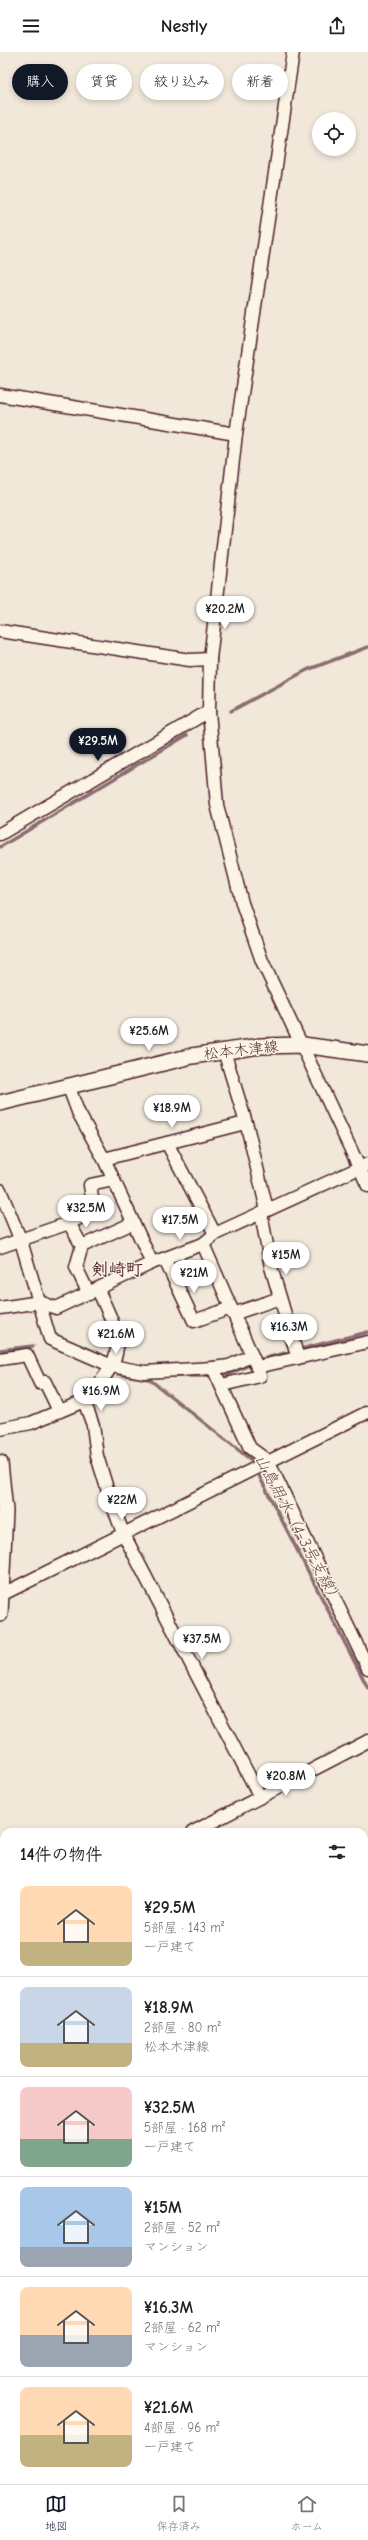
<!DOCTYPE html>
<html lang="ja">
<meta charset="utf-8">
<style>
:root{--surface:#fff;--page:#f2f2f2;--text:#222;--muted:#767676;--line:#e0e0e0;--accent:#111827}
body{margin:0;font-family:"Comic Neue","Klee One",sans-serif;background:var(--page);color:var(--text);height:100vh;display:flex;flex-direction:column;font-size:15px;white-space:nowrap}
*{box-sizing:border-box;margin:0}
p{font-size:13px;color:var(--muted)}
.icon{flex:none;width:22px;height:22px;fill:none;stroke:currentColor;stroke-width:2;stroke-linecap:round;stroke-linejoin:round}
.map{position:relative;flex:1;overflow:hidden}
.side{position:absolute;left:0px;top:1776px;width:368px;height:656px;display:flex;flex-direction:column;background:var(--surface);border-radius:12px 12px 0 0;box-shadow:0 2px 6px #0003}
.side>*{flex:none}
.banner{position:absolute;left:12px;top:12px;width:344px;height:36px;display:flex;gap:8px}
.fabs{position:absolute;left:312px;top:60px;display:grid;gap:8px}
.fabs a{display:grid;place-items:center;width:44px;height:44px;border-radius:50%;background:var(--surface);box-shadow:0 2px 6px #0003;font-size:20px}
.price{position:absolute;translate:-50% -34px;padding:0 9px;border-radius:14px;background:#fff;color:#222;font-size:13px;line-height:26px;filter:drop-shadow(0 1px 2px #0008)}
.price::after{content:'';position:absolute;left:50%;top:24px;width:12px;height:9px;margin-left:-6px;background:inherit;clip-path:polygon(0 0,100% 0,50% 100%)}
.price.current{background:var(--accent);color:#fff}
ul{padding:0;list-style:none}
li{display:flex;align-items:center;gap:12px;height:100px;padding:0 20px}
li+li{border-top:1px solid var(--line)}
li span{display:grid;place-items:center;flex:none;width:112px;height:80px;border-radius:8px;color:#555}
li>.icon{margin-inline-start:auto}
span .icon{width:48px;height:48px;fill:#fffc;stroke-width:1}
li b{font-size:17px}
h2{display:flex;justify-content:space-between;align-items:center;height:48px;padding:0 20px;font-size:17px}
.chip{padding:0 14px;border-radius:18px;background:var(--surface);box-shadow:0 2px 6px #0003;font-size:14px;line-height:36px}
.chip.current{background:var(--accent);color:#fff}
header{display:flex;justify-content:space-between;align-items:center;height:52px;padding:0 20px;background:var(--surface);font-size:18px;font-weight:600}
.tabs{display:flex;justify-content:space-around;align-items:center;height:56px;border-top:1px solid var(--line);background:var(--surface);font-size:11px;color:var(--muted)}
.tabs a{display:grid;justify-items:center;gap:2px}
.tabs .current{color:var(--accent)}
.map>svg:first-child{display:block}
</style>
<header><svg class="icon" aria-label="menu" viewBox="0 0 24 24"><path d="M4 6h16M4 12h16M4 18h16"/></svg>Nestly<svg class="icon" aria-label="share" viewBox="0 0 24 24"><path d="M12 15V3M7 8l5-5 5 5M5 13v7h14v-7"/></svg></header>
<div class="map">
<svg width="368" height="2432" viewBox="0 0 368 2432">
<rect width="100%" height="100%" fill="#f1e8da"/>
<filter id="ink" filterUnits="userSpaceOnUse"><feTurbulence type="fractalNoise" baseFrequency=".025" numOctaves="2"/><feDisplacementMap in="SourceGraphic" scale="8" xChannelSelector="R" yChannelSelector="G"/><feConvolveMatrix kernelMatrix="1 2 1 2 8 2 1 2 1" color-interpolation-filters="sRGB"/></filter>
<g filter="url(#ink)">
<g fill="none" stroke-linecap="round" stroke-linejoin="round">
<g stroke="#8b6d6f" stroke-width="3.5">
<path d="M231 659 307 618 368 595"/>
<path d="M0 795 187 683"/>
<path d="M0 1298 33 1294"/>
<path d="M118 1322 149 1327 251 1408 368 1636"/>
<path d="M227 1323 262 1307 368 1280"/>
<path d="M169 1324H211"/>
</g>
<defs>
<g id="minor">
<path d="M293 0 236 382 210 607 209 659 217 753 242 851 262 909 368 1134"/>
<path d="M0 343 236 382"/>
<path d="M0 579 190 608 210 607"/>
<path d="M0 782 209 659"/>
<path d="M224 999 247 1074 267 1158"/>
<path d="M68 1033 78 1060 104 1107 152 1211"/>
<path d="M167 1091 215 1182"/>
<path d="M104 1107 245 1071"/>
<path d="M0 1138 21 1189 50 1287 112 1314 144 1320 213 1316 250 1396 268 1409 368 1616"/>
<path d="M261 1161 271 1215 298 1306"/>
<path d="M69 1171 82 1194"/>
<path d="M203 1192 257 1315"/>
<path d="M0 1195 69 1171 94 1159 90 1133 114 1128"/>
<path d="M165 1208 194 1269 231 1256"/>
<path d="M89 1242 76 1215 82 1194 133 1171"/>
<path d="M0 1256 40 1250 56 1256 152 1211 203 1192 215 1182 368 1112"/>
<path d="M233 1262 280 1246"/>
<path d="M0 1307 27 1303 40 1331 45 1330 59 1359"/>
<path d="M213 1316 229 1314 251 1304"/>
<path d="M222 1333 260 1324 257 1315 368 1290"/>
<path d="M84 1349C127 1302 124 1293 98 1238"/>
<path d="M0 1377 31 1371 84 1349 93 1373 97 1404 110 1446 123 1481 260 1745"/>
<path d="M1 1543 368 1360"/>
<path d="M193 1780 368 1689"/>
<path d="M0 1875 4 1873"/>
<path d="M0 2034 4 2033"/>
<path d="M0 2114 4 2112"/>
<path d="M0 2305 4 2303"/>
<path d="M364 2395 368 2405"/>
<path d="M0 2403H4"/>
<path d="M156 2428 157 2432"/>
<path d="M99 2432 107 2428"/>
<path d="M250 2432 256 2428"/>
</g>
<g id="major">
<path d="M0 1051 192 1004 261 994 303 993 368 1002"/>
<path d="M0 1411 5 1459 0 1562"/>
<path d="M0 2327 4 2334"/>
<path d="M43 2428 44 2432"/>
</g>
</defs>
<use href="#minor" stroke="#4a1f2b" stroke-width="15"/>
<use href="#major" stroke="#4a1f2b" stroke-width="18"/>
<use href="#minor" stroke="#fcf5e5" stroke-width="12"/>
<use href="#major" stroke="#fcf5e5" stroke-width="15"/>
</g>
</g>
<g text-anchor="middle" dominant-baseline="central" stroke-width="3" stroke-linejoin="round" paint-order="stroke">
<g font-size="15" fill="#4a1f2b" stroke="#fcf5e5">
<text transform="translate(241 998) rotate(-6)">松本木津線</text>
</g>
<g font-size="16" font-style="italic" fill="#704c53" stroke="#fcf5e5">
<text transform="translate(298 1477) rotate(62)">山島用水（4-3号支線）</text>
</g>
<g font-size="17" font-weight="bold" fill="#4a1f2b" stroke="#fcf5e5">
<text x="117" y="1217">剣崎町</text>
</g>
</g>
</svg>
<div class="fabs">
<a><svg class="icon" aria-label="locate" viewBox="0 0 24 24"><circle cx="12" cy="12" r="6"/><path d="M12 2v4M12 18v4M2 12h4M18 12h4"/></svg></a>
</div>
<b class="price" style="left:225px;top:578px">¥20.2M</b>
<b class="price current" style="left:98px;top:710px">¥29.5M</b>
<b class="price" style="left:149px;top:1000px">¥25.6M</b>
<b class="price" style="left:172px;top:1077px">¥18.9M</b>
<b class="price" style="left:86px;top:1177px">¥32.5M</b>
<b class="price" style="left:180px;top:1189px">¥17.5M</b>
<b class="price" style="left:286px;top:1224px">¥15M</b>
<b class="price" style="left:194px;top:1242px">¥21M</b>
<b class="price" style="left:289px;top:1296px">¥16.3M</b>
<b class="price" style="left:116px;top:1303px">¥21.6M</b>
<b class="price" style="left:101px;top:1360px">¥16.9M</b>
<b class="price" style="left:122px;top:1469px">¥22M</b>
<b class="price" style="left:202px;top:1608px">¥37.5M</b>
<b class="price" style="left:286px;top:1745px">¥20.8M</b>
<div class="banner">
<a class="chip current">購入</a>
<a class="chip">賃貸</a>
<a class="chip">絞り込み</a>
<a class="chip">新着</a>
</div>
<section class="side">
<h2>14件の物件<svg class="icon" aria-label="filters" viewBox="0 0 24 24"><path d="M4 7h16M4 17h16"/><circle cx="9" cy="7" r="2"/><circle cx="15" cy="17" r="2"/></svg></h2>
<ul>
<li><span style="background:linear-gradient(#ffd9b3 70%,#c2b280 0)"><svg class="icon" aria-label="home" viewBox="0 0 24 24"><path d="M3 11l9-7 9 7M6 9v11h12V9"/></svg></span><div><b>¥29.5M</b><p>5部屋 · 143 m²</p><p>一戸建て</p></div></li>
<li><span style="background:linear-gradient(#c9d6e8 70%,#c2b280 0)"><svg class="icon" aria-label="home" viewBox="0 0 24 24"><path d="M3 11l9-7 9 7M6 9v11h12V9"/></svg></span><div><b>¥18.9M</b><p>2部屋 · 80 m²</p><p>松本木津線</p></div></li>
<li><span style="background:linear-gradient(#f6c9c9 65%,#7fa58c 0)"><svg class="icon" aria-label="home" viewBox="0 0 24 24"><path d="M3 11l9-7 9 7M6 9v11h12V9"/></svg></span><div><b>¥32.5M</b><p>5部屋 · 168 m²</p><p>一戸建て</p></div></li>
<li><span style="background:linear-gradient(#a9c7e8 75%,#9aa5b1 0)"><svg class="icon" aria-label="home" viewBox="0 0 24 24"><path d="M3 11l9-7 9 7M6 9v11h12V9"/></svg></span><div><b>¥15M</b><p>2部屋 · 52 m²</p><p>マンション</p></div></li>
<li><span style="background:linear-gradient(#ffd9b3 60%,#9aa5b1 0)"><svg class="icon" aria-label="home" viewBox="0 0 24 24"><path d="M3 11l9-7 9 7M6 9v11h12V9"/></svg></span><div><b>¥16.3M</b><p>2部屋 · 62 m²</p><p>マンション</p></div></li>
<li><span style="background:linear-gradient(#ffd9b3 60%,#c2b280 0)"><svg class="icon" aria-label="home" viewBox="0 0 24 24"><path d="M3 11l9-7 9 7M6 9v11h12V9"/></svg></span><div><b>¥21.6M</b><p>4部屋 · 96 m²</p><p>一戸建て</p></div></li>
</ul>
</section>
</div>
<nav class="tabs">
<a class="current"><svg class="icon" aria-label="map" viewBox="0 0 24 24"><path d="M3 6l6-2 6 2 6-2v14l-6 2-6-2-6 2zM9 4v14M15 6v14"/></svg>地図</a>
<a><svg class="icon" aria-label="saved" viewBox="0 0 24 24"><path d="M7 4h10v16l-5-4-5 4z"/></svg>保存済み</a>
<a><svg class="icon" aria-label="home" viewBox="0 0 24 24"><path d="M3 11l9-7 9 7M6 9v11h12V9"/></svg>ホーム</a>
</nav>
